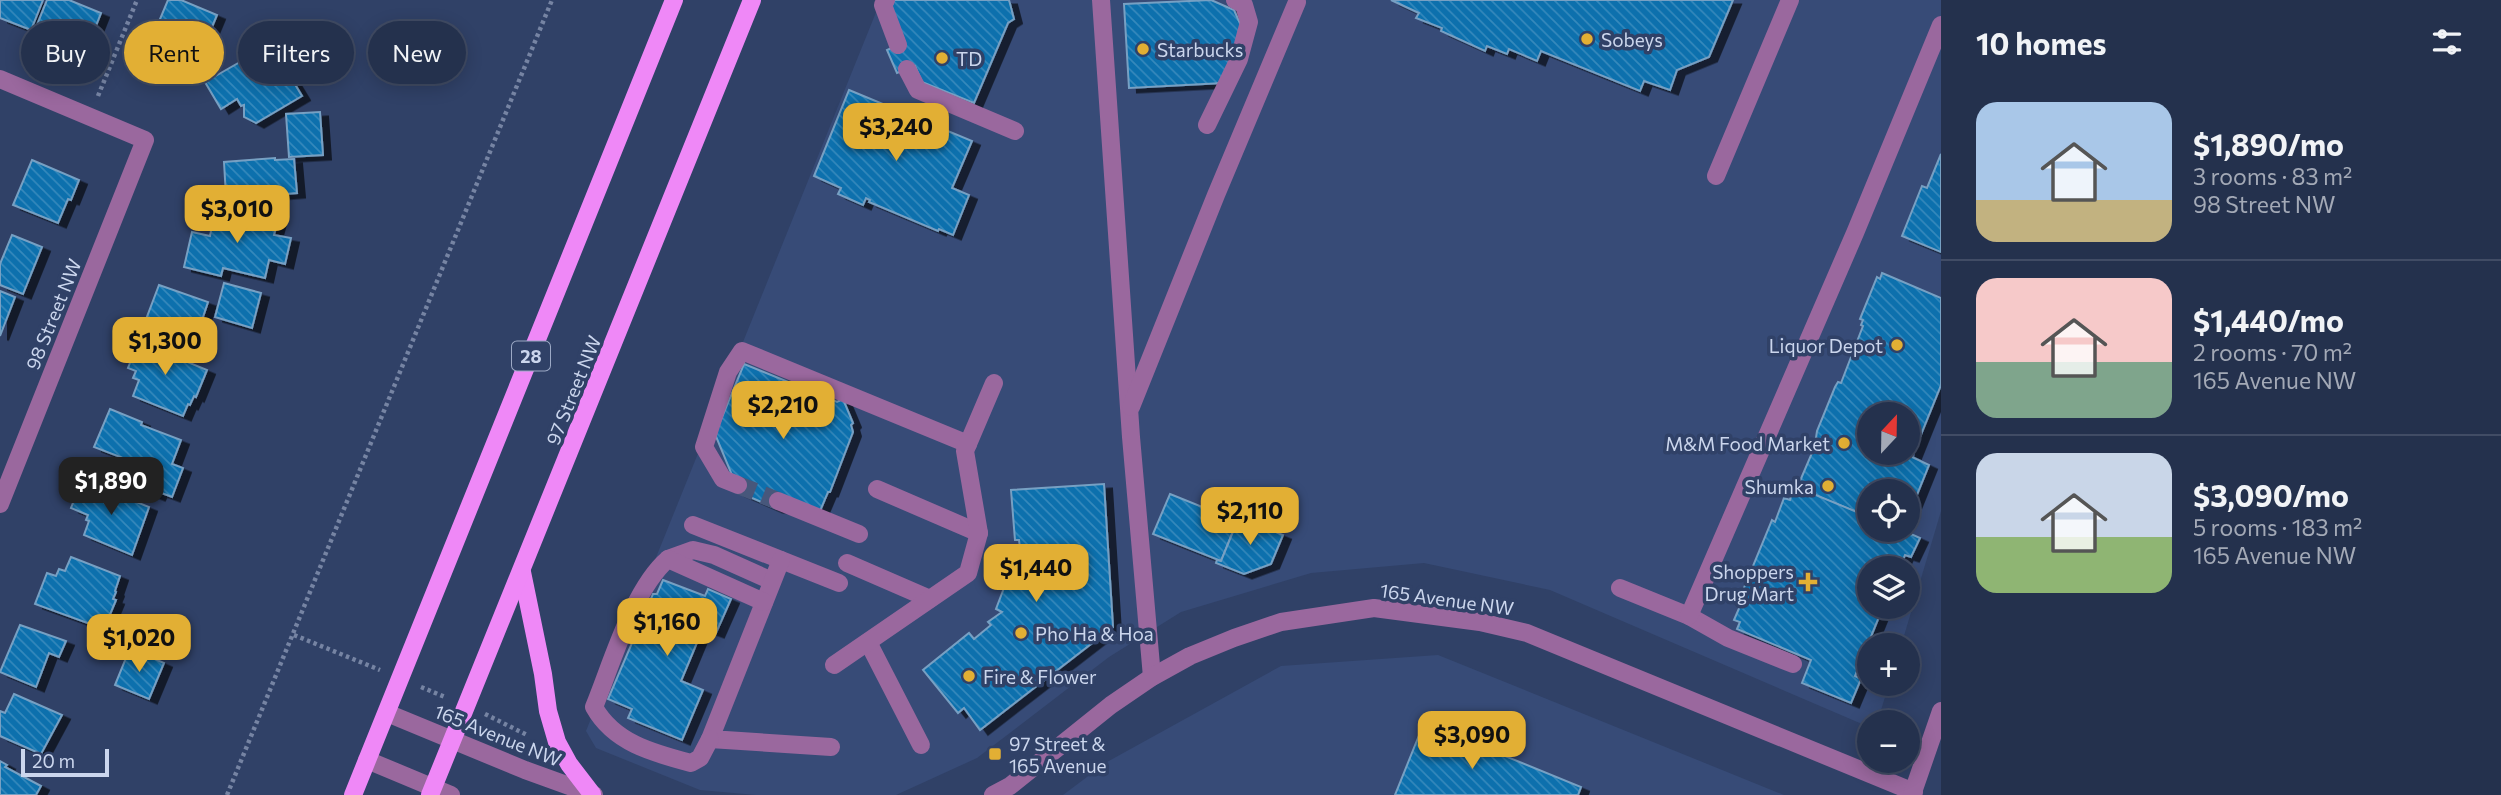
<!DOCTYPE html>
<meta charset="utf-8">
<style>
:root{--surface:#24314d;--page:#303d57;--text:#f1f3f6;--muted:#a3a9b6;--line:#414c65;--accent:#e2af34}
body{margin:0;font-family:Commissioner,sans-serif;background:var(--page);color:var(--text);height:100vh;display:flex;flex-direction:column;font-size:26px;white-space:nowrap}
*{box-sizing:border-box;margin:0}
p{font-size:23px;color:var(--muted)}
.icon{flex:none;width:38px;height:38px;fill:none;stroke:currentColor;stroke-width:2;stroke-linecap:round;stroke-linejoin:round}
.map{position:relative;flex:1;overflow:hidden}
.drawer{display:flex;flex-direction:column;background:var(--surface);width:560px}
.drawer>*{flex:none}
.top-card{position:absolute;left:21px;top:21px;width:665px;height:63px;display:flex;gap:14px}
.needle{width:46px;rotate:22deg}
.controls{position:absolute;left:1857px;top:402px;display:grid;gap:14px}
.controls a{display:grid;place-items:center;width:63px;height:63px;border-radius:50%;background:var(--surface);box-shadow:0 4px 18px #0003,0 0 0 2px var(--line);font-size:35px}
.scale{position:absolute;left:21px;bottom:18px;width:88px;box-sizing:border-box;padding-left:7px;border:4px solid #cbd6ed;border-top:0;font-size:19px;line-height:24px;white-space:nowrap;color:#cbd6ed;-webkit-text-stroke:5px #304167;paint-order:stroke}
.price{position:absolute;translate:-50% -60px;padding:0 16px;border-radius:14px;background:var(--accent);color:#111;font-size:23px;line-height:46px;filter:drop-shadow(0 2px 4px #0008)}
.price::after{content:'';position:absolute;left:50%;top:42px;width:21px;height:16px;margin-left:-10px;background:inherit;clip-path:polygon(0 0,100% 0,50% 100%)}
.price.current{background:#222;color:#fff}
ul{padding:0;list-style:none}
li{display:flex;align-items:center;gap:21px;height:175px;padding:0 35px}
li+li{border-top:2px solid var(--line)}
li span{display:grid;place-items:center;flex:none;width:196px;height:140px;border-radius:21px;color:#555}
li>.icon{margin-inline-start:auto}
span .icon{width:84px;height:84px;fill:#fffc;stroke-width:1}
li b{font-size:30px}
h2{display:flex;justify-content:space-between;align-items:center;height:84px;padding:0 35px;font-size:30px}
.tag{padding:0 24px;border-radius:32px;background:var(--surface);box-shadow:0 4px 18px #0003,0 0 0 2px var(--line);font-size:24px;line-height:63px}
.tag.current{background:var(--accent);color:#111}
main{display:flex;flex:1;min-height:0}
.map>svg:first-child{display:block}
</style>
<main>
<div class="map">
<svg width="1941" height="795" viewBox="0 0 1941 795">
<defs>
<pattern id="building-back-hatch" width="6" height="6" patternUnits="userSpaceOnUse" patternTransform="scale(1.75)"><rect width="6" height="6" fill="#096fad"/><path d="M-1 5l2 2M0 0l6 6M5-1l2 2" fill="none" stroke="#3789bc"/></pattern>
<filter id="shadow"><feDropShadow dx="8" dy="4.5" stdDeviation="0" flood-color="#0009"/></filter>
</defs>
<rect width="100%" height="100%" fill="#304167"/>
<g fill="#374b77" fill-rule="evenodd">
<path d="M881 0H1941V511L1901 646H1869V684H1889L1877 723H1869V727L1550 590 1424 563 1311 573 1181 612 1109 657 977 758 896 795H756L700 790 596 748 586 731ZM1869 415H1908V453H1869ZM1869 492H1908V530H1869ZM1869 569H1908V607H1869Z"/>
<path d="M1438 655 1784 795H1063L1107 762 1281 666Z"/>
</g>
<g fill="url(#building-back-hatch)" stroke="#77a0c3" stroke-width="2" fill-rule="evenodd" filter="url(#shadow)">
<path d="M0 0H43L31 30 0 18Z"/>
<path d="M47 0H69L101 13 86 51 35 30Z"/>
<path d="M168 0H181L217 15 192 75 142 54 155 23 158 24Z"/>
<path d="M894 0H1009L1014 19 1008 23 974 103 922 82 915 66 897 73 887 50 905 42 891 8Z"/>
<path d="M1211 0 1234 10 1243 30 1223 83 1129 88 1124 4Z"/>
<path d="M1391 0H1733L1709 57 1677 70 1670 90 1644 81 1640 91 1541 51 1537 61 1509 49 1507 54 1487 46 1485 51 1441 31 1442 28 1416 18 1419 13Z"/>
<path d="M284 37 299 64 287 71 302 96 256 123 244 117V105L241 106 237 99 221 109 205 82Z"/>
<path d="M849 90 972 141 952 188 969 195 953 235 939 229 938 231 869 202 870 200 866 198 863 205 838 194 841 188 814 176Z"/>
<path d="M320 112 323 155 289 157 286 114Z"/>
<path d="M1941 154V252L1902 236 1922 186 1927 188Z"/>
<path d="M275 158V160L294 159 297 193 262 196 261 193 226 196 224 162Z"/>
<path d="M32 160 79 180 71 200 68 199 58 223 13 205Z"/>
<path d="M216 206 278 220 274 235 291 238 285 264 269 260 265 278 223 268 221 276 184 267 192 232 210 236Z"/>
<path d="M12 235 42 247 23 294 0 285V264Z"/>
<path d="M1882 273 1941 298V385L1912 457 1929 465 1908 517V492H1869V517L1797 488 1818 439 1816 438 1817 431 1835 387 1838 382 1841 383 1863 326 1861 325 1863 320 1860 319 1877 277 1880 279ZM1869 415H1908V453H1869Z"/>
<path d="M224 283 261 293 252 328 215 317Z"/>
<path d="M159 285 208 302 193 347 142 330Z"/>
<path d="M0 291 15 297 0 336Z"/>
<path d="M141 335 171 347 168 354 207 370 196 397 194 396 190 405 188 404 183 416 133 396 139 380 133 378 136 371 128 368Z"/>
<path d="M744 364 837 402 843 399 853 423 851 425 853 432 830 492H828L820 511 775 508 736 491 732 475 715 434Z"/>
<path d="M110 409 142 422 141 425 181 440 172 464 183 468 172 497 159 492 157 496 115 478 123 458 94 447Z"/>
<path d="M82 480 149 507 132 555 84 535 89 521 86 520 88 515 71 508Z"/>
<path d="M1104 484 1113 627 980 730 964 708 958 713 923 670 969 633 974 639 991 625 988 622 1002 612 996 609 1015 559 1022 562 1019 540H1015L1011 490Z"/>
<path d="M1794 486 1869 517V530H1902L1920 538 1911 557 1905 555 1899 569H1869V607H1883L1855 676 1861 679 1851 703 1802 683 1811 660 1737 629 1740 622 1734 620 1744 597 1741 595 1772 520 1775 522 1784 498 1790 500Z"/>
<path d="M1170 494 1237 521 1221 561 1153 534Z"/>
<path d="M1239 517 1283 535 1271 564 1244 574 1216 563 1217 560 1221 561Z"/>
<path d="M71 557 120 576 115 591 116 592 113 599 116 600 104 629 35 604 47 573 56 576 59 569 65 571Z"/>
<path d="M663 580 705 596 708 589 731 599 716 633 703 628 681 681 703 690 682 740 628 718 632 709 608 699 653 594H657Z"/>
<path d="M20 625 66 641 59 657 49 653 36 687 0 672Z"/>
<path d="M130 648 164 663 149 699 115 685Z"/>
<path d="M14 694 62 715 41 754 0 736V711L5 713Z"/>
<path d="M1424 723 1581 787 1578 795H1395Z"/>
<path d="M0 761 7 765 5 767 41 786 36 795H0Z"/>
</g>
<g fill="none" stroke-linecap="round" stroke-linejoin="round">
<path stroke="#47577b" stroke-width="18" stroke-dasharray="18 9" stroke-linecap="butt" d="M738 485 778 501"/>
<g stroke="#7684a3" stroke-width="4.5" stroke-dasharray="3.5 3.5" stroke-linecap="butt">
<path d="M98 96 137 0"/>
<path d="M294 635 380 670"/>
<path d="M421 687 445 697"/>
<path d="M485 714 527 735"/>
<path d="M227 795 552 0"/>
</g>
<g stroke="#9a689e" stroke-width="18">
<path d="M886 0 883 5 898 45"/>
<path d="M1101 0 1131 437 1152 677"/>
<path d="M907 69 918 90 1015 131"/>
<path d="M0 79 145 140 0 504"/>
<path d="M1207 125 1239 59 1249 22 1244 5 1235 0"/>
<path d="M1716 176 1790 0"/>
<path d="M1131 407 1216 195 1297 2"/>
<path d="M738 485 723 479 704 447 728 372 742 351 968 444"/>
<path d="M877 489 979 533"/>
<path d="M778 501 859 534"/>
<path d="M693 525 839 583"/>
<path d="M668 559 693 550 714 555 772 581"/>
<path d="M781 560 710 739 831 747"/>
<path d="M847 563 930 599"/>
<path d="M1620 588 1689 616 1728 638 1793 664"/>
<path d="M1689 616 1855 233 1941 25"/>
<path d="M868 642 921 745"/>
<path d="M834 665 968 573 979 533 965 451 994 383"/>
<path d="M387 713 525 770 594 795"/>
<path d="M710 739 700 758 691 763C653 753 614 743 594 707 612 663 633 589 668 559L764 602"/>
<path d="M367 760 451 795"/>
<path d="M993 795 1010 786 1111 705 1152 677 1190 656 1234 638 1281 622 1374 608 1480 622 1527 633 1914 792"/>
<path d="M1912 795 1941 711"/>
</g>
<g stroke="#ef88f7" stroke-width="18">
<path d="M522 572 543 674 548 711 557 742 569 764 592 794"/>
<path d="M353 795 674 0"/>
<path d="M430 795 752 0"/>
</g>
</g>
<g fill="#e2af34" stroke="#304167" stroke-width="2.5">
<circle cx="1587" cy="39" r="7"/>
<circle cx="1143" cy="49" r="7"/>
<circle cx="942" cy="58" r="7"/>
<circle cx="1897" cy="345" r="7"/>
<circle cx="1844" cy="443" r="7"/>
<circle cx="1828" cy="486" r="7"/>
<path d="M1804.5 571.5h7v7h7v7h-7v7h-7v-7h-7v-7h7z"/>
<circle cx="1021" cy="633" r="7"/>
<circle cx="969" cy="676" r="7"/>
<rect x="988" y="747" width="14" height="14" rx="3.5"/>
</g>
<g text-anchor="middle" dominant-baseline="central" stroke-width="7" stroke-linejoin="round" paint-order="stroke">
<rect fill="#304167" stroke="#9ca9c5" stroke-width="2" x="512" y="341.5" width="38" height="29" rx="5"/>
<g font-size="18" font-weight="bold" fill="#cbd6ed">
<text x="531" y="356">28</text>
</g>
<g font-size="19" fill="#cbd6ed" stroke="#304167" text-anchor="start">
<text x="1601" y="39">Sobeys</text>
<text x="1157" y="49">Starbucks</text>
<text x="956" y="58">TD</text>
<text x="1883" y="345" text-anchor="end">Liquor Depot</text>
<text x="1830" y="443" text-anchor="end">M&amp;M Food Market</text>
<text x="1814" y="486" text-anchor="end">Shumka</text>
<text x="1794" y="571" text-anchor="end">Shoppers<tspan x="1794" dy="22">Drug Mart</tspan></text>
<text x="1035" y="633">Pho Ha &amp; Hoa</text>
<text x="983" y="676">Fire &amp; Flower</text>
<text x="1009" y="743">97 Street &amp;<tspan x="1009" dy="22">165 Avenue</tspan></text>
</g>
<g font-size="19" fill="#cbd6ed" stroke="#304167">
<text transform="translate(53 314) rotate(-68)">98 Street NW</text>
<text transform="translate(573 390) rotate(-68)">97 Street NW</text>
<text transform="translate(1447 599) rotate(8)">165 Avenue NW</text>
<text transform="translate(498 735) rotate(22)">165 Avenue NW</text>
</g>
</g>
</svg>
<div class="controls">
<a><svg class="needle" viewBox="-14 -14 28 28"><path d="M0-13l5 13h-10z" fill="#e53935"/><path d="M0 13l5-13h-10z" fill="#a3a9b6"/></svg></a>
<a><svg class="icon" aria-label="locate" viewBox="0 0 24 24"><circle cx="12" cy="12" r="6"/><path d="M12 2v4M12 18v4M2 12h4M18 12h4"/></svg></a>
<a><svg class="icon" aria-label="layers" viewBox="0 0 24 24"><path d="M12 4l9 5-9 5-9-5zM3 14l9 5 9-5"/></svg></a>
<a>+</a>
<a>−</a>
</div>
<div class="scale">20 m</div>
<b class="price" style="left:896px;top:163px">$3,240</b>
<b class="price" style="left:237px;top:245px">$3,010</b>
<b class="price" style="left:165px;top:377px">$1,300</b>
<b class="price" style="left:783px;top:441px">$2,210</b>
<b class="price current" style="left:111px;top:517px">$1,890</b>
<b class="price" style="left:1250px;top:547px">$2,110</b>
<b class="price" style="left:1036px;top:604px">$1,440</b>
<b class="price" style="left:667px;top:658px">$1,160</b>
<b class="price" style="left:139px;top:674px">$1,020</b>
<b class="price" style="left:1472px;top:771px">$3,090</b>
<div class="top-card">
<a class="tag">Buy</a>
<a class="tag current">Rent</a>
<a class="tag">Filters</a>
<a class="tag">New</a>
</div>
</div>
<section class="drawer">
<h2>10 homes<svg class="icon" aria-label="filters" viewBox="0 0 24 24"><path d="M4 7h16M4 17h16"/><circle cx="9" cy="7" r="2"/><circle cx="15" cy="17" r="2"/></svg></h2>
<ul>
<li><span style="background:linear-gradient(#a9c7e8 70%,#c2b280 0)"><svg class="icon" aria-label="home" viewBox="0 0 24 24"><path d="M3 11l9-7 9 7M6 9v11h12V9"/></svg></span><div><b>$1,890/mo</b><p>3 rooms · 83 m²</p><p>98 Street NW</p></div></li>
<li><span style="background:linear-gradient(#f6c9c9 60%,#7fa58c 0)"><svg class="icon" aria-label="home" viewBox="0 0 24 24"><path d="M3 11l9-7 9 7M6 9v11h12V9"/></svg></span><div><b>$1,440/mo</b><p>2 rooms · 70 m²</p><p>165 Avenue NW</p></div></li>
<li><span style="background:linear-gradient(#c9d6e8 60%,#8fb573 0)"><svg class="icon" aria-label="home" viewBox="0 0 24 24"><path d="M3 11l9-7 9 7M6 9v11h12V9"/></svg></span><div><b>$3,090/mo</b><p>5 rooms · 183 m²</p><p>165 Avenue NW</p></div></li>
</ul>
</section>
</main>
